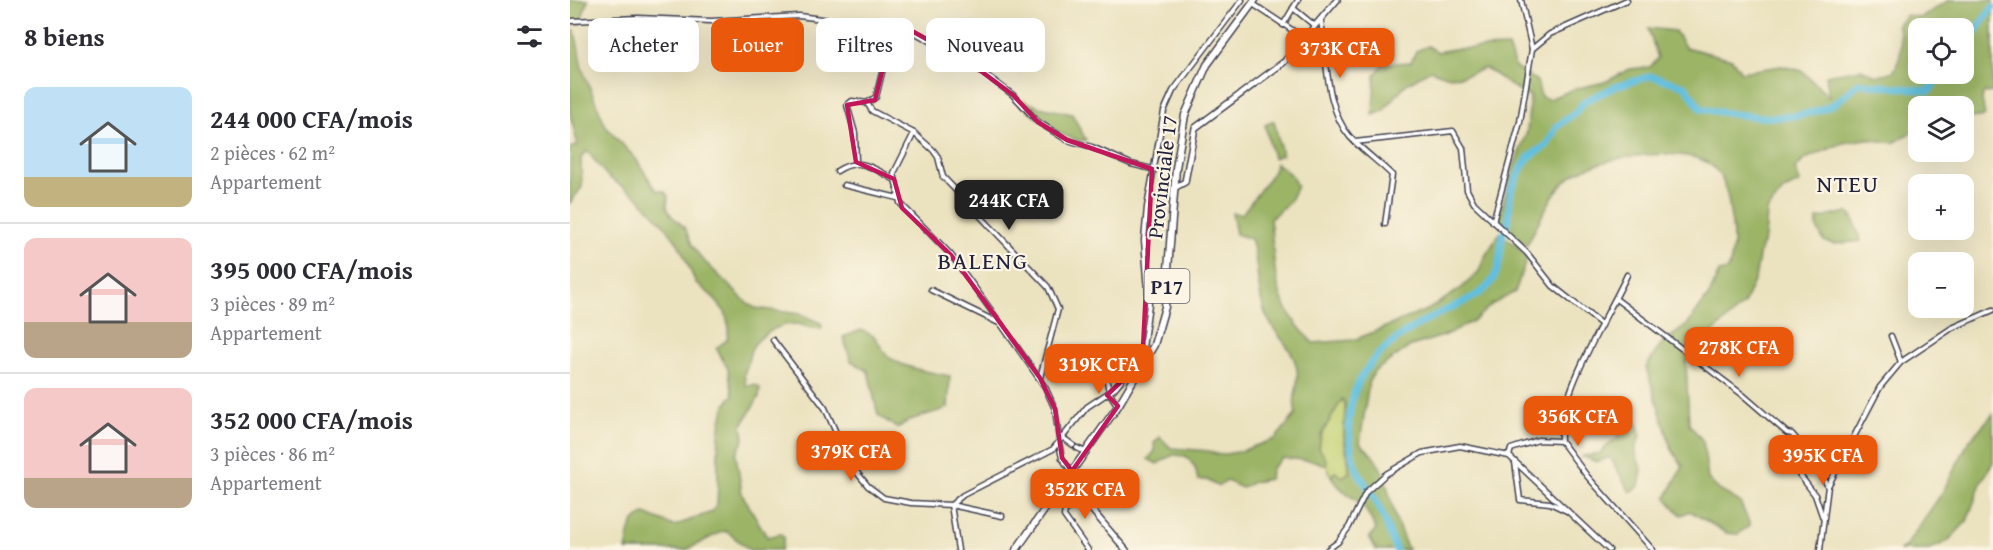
<!DOCTYPE html>
<html lang="fr">
<meta charset="utf-8">
<style>
:root{--surface:#fff;--page:#f2f2f3;--text:#2b2b33;--muted:#7c7c81;--line:#e1e1e2;--accent:#ea580c}
body{margin:0;font-family:"Gentium Book Plus",serif;background:var(--page);color:var(--text);height:100vh;display:flex;flex-direction:column;font-size:22px;white-space:nowrap}
*{box-sizing:border-box;margin:0}
p{font-size:20px;color:var(--muted)}
.icon{flex:none;width:33px;height:33px;fill:none;stroke:currentColor;stroke-width:2;stroke-linecap:round;stroke-linejoin:round}
.map{position:relative;flex:1;overflow:hidden}
.side{display:flex;flex-direction:column;background:var(--surface);width:570px}
.side>*{flex:none}
.hud{position:absolute;left:18px;top:18px;width:570px;height:54px;display:flex;gap:12px}
.fabs{position:absolute;left:1338px;top:18px;display:grid;gap:12px}
.fabs a{display:grid;place-items:center;width:66px;height:66px;border-radius:12px;background:var(--surface);box-shadow:0 6px 24px #0002;font-size:30px}
.price{position:absolute;translate:-50% -51px;padding:0 14px;border-radius:12px;background:var(--accent);color:#fff;font-size:20px;line-height:39px;filter:drop-shadow(0 2px 3px #0008)}
.price::after{content:'';position:absolute;left:50%;top:36px;width:18px;height:14px;margin-left:-9px;background:inherit;clip-path:polygon(0 0,100% 0,50% 100%)}
.price.active{background:#222;color:#fff}
ul{padding:0;list-style:none}
li{display:flex;align-items:center;gap:18px;height:150px;padding:0 24px}
li+li{border-top:2px solid var(--line)}
li span{display:grid;place-items:center;flex:none;width:168px;height:120px;border-radius:12px;color:#555}
li>.icon{margin-inline-start:auto}
span .icon{width:72px;height:72px;fill:#fffc;stroke-width:1}
li b{font-size:26px}
h2{display:flex;justify-content:space-between;align-items:center;height:72px;padding:0 24px;font-size:26px}
.chip{padding:0 21px;border-radius:12px;background:var(--surface);box-shadow:0 6px 24px #0002;font-size:21px;line-height:54px}
.chip.active{background:var(--accent);color:#fff}
main{display:flex;flex:1;min-height:0}
.map>svg:first-child{display:block}
</style>
<main>
<section class="side">
<h2>8 biens<svg class="icon" aria-label="filters" viewBox="0 0 24 24"><path d="M4 7h16M4 17h16"/><circle cx="9" cy="7" r="2"/><circle cx="15" cy="17" r="2"/></svg></h2>
<ul>
<li><span style="background:linear-gradient(#bfe0f5 75%,#c2b280 0)"><svg class="icon" aria-label="home" viewBox="0 0 24 24"><path d="M3 11l9-7 9 7M6 9v11h12V9"/></svg></span><div><b>244 000 CFA/mois</b><p>2 pièces · 62 m²</p><p>Appartement</p></div></li>
<li><span style="background:linear-gradient(#f6c9c9 70%,#b9a48a 0)"><svg class="icon" aria-label="home" viewBox="0 0 24 24"><path d="M3 11l9-7 9 7M6 9v11h12V9"/></svg></span><div><b>395 000 CFA/mois</b><p>3 pièces · 89 m²</p><p>Appartement</p></div></li>
<li><span style="background:linear-gradient(#f6c9c9 75%,#b9a48a 0)"><svg class="icon" aria-label="home" viewBox="0 0 24 24"><path d="M3 11l9-7 9 7M6 9v11h12V9"/></svg></span><div><b>352 000 CFA/mois</b><p>3 pièces · 86 m²</p><p>Appartement</p></div></li>
</ul>
</section>
<div class="map">
<svg width="1423" height="550" viewBox="0 0 1423 550">
<rect width="100%" height="100%" fill="#fcf5e5"/>
<filter id="ink" filterUnits="userSpaceOnUse"><feTurbulence type="fractalNoise" baseFrequency=".0167" numOctaves="2"/><feDisplacementMap in="SourceGraphic" scale="12" xChannelSelector="R" yChannelSelector="G"/><feConvolveMatrix kernelMatrix="1 2 1 2 8 2 1 2 1" color-interpolation-filters="sRGB"/></filter>
<filter id="wash" filterUnits="userSpaceOnUse"><feTurbulence type="fractalNoise" baseFrequency=".008" numOctaves="4" result="noise"/><feDisplacementMap in="SourceGraphic" scale="24" xChannelSelector="R" yChannelSelector="G"/><feGaussianBlur stdDeviation="1.35" result="paint"/><feColorMatrix in="noise" values="0 0 0 0 0 0 0 0 0 0 0 0 0 0 0 0 0 1.4 0 .05"/><feComposite in="paint" operator="in"/></filter>
<g filter="url(#wash)">
<rect width="100%" height="100%" fill="#ebe2bf"/>
<path fill="#c4d274" stroke="#737a58" stroke-width="1.5" d="M772 399C779 407 774 422 774 433 774 446 779 459 779 473L772 478 765 472 761 476 749 448 751 435Z"/>
<g fill="#9bb466" stroke="#5e6b50" stroke-width="1.5" fill-rule="evenodd">
<path d="M0 0H18L10 24H0Z"/>
<path d="M1379 0H1423V92L1414 93 1412 99 1415 116 1394 119V106H1348V124L1343 131 1324 143 1296 139 1273 143 1235 159 1225 169 1230 182 1213 191 1197 211 1195 238 1190 250 1185 279 1174 304 1120 353 1116 363 1119 424 1133 441 1138 479 1149 490 1170 502 1180 525 1168 534 1156 533 1120 511 1111 515 1096 498 1113 466 1102 450 1076 367 1091 344 1117 325 1139 295 1149 272 1158 270C1165 250 1164 233 1160 212 1158 195 1155 178 1142 166 1117 145 1040 156 1012 170 981 184 972 220 956 246L928 220 944 166 957 132 960 96C946 91 930 77 915 68 891 78 884 80 860 70L835 85 813 111 803 115 805 75 813 64 841 62 846 51 858 46 868 52 883 49 938 47 945 67 967 81 971 97 979 99 1004 89 1035 82 1060 69 1080 67 1088 58 1078 28 1105 31 1115 47 1162 59 1171 72 1212 66 1232 71 1259 97 1256 75 1291 69 1307 76 1324 71C1332 54 1333 44 1327 25L1337 15 1350 18ZM1348 28H1394V74H1348Z"/>
<path d="M0 30H5L12 68 36 127 66 159 86 190 94 191 98 196 97 207 101 215 115 228 122 245 131 258 175 301 185 308 230 314 251 323 252 328C243 331 235 324 225 324 211 323 189 335 182 348 178 356 179 365 174 374L176 386 185 385 190 388 189 397 172 425 174 439 166 454 172 494 197 537 211 534 214 537 211 550H179L159 533 153 531 116 550H56C60 535 58 519 75 514L104 526 142 512 147 503C150 474 142 415 163 395L158 369 146 348 157 340 159 327 155 312 142 296 126 283 109 245 95 226 67 196 38 177 17 151 11 158 12 187 0 203V148L8 145 0 115Z"/>
<path d="M453 100 469 107 502 114 516 140C500 144 463 116 451 104Z"/>
<path d="M704 121 712 155 703 158 695 125Z"/>
<path d="M706 163 721 175 727 186 719 202 700 219C707 276 700 299 743 343L784 340 859 309 889 290 908 273 915 256 930 233 948 247 957 258 945 292 921 305 905 320 876 335 841 346 805 371 799 381 790 443C818 466 816 488 826 519 829 529 834 540 838 550H806L799 538 806 530C801 519 796 507 786 500 775 492 768 488 761 476L765 472 772 477 779 473V456L774 436 775 403 772 399 751 435 749 448 757 461 755 465 745 461 712 458 702 468 699 479 683 482 672 488 657 481 647 486 637 480H628L625 467 616 456 603 455 587 464 578 459 585 451 584 443 590 437 601 448 639 451 649 455 668 452 705 439 726 414C721 395 730 388 727 369 723 346 703 334 695 313 686 289 689 263 681 239L666 234 662 213 672 214 702 174Z"/>
<path d="M1277 212 1283 218 1291 241 1264 244 1254 241 1247 228V219Z"/>
<path d="M291 330C314 339 304 342 317 355 332 369 361 372 380 376L378 408 340 420 327 428 308 415 298 371 281 361 273 337Z"/>
<path d="M1423 414V462L1411 483 1397 521 1378 541 1359 550H1329L1335 547 1372 493 1399 441Z"/>
<path d="M1067 423 1071 436C1063 449 1065 456 1072 469L1069 486 1060 492 1040 457 1027 462 1011 456 1029 454 1041 442 1049 438 1048 430Z"/>
</g>
<g fill="none" stroke-linecap="round" stroke-linejoin="round">
<g stroke="#61bfdf" stroke-width="7">
<path d="M1394 47 1423 7"/>
<path d="M937 228 941 190 951 169 959 157 977 145 986 127 1005 113 1015 101 1047 86 1081 76 1115 86 1131 109C1174 116 1218 125 1260 106 1270 101 1280 90 1289 83L1359 91 1373 74"/>
<path d="M826 550C819 533 814 515 805 499 797 485 785 472 782 455 767 380 809 343 872 312 886 305 909 297 919 285 932 269 929 253 933 234"/>
</g>
</g>
</g>
<g filter="url(#ink)">
<g fill="none" stroke-linecap="round" stroke-linejoin="round">
<defs>
<g id="street">
<path d="M951 0 962 49"/>
<path d="M683 4 734 38"/>
<path d="M723 8 745 26"/>
<path d="M0 21 68 18 141 21 229 16 342 31 400 63 443 95 468 122 497 140 522 147 561 164 582 169"/>
<path d="M751 21C757 57 755 108 780 137 793 151 809 162 822 175L815 224"/>
<path d="M713 25 728 0"/>
<path d="M297 103 302 111 344 133 363 150 368 157 373 177 478 287 488 309 470 378"/>
<path d="M344 133 324 173 330 203 381 255 431 324"/>
<path d="M785 142 883 131 893 148 897 190 904 203 957 253 983 286 1031 324"/>
<path d="M286 162 285 133 277 105 282 101 297 103 306 97 323 27"/>
<path d="M267 171C290 156 302 168 324 179"/>
<path d="M274 185 328 198"/>
<path d="M923 222 950 122 962 49 980 34 1057 0"/>
<path d="M1057 275C1037 318 988 394 991 441L1017 476 1083 550"/>
<path d="M361 290 431 324 475 387 485 409 489 440"/>
<path d="M1046 299 1173 395 1217 433 1222 434 1247 464 1257 485"/>
<path d="M1321 336 1331 362"/>
<path d="M203 340 255 408 280 464 298 486 314 498 341 503 381 505 432 516"/>
<path d="M535 371 539 392 548 406"/>
<path d="M492 437 503 445"/>
<path d="M489 443 492 458 501 471"/>
<path d="M507 448 515 452"/>
<path d="M939 456 941 449 968 440 991 441"/>
<path d="M945 462 950 500 980 503 997 511"/>
<path d="M1223 466 1245 495 1253 518"/>
<path d="M511 494 495 511 494 516 518 550"/>
<path d="M388 550 381 505 393 495 483 449 517 407 544 389 568 360 573 348 579 304 574 240 577 207 594 111 603 91 672 0"/>
<path d="M757 550 768 542 779 527 796 492 816 474 852 453 890 446 939 456 1039 550"/>
<path d="M1250 550 1258 486 1310 387 1331 362 1382 328 1423 310"/>
</g>
<g id="secondary">
<path d="M604 188 615 182 625 128 714 62 767 0"/>
<path d="M502 471 515 502 556 550"/>
</g>
<path id="primary" d="M446 550 548 406 584 345 595 307 606 168 615 115 637 65 685 0"/>
</defs>
<use href="#street" stroke="#403f4f" stroke-width="7"/>
<use href="#secondary" stroke="#403f4f" stroke-width="8"/>
<use href="#primary" stroke="#403f4f" stroke-width="9"/>
<use href="#street" stroke="#fff" stroke-width="4"/>
<use href="#secondary" stroke="#fff" stroke-width="5"/>
<use href="#primary" stroke="#fff" stroke-width="6"/>
</g>
</g>
<path fill="none" stroke="#c2185b" stroke-width="4.5" stroke-linejoin="round" d="M323 27 342 31 400 63 443 95 468 122 497 140 582 169 573 348 557 376 537 395 548 406 502 471 492 458 485 409 470 378 381 255 332 208 324 179 286 162 277 105 305 100Z"/>
<g text-anchor="middle" dominant-baseline="central" stroke-width="4.5" stroke-linejoin="round" paint-order="stroke">
<rect fill="#fcf5e5" stroke="#63616e" stroke-width="1.5" x="574.5" y="269" width="45" height="34" rx="4.5"/>
<g font-size="20" font-weight="bold" fill="#22223b">
<text x="597" y="286">P17</text>
</g>
<g font-size="21" fill="#22223b" stroke="#fcf5e5">
<text transform="translate(592 177) rotate(-83)">Provinciale 17</text>
</g>
<g font-size="24" letter-spacing="1.5" fill="#22223b" stroke="#fcf5e5">
<text x="1278" y="183">NTEU</text>
<text x="413" y="260">BALENG</text>
</g>
</g>
</svg>
<div class="fabs">
<a><svg class="icon" aria-label="locate" viewBox="0 0 24 24"><circle cx="12" cy="12" r="6"/><path d="M12 2v4M12 18v4M2 12h4M18 12h4"/></svg></a>
<a><svg class="icon" aria-label="layers" viewBox="0 0 24 24"><path d="M12 4l9 5-9 5-9-5zM3 14l9 5 9-5"/></svg></a>
<a>+</a>
<a>−</a>
</div>
<b class="price" style="left:770px;top:79px">373K CFA</b>
<b class="price active" style="left:439px;top:231px">244K CFA</b>
<b class="price" style="left:1169px;top:378px">278K CFA</b>
<b class="price" style="left:529px;top:395px">319K CFA</b>
<b class="price" style="left:1008px;top:447px">356K CFA</b>
<b class="price" style="left:281px;top:482px">379K CFA</b>
<b class="price" style="left:1253px;top:486px">395K CFA</b>
<b class="price" style="left:515px;top:520px">352K CFA</b>
<div class="hud">
<a class="chip">Acheter</a>
<a class="chip active">Louer</a>
<a class="chip">Filtres</a>
<a class="chip">Nouveau</a>
</div>
</div>
</main>
